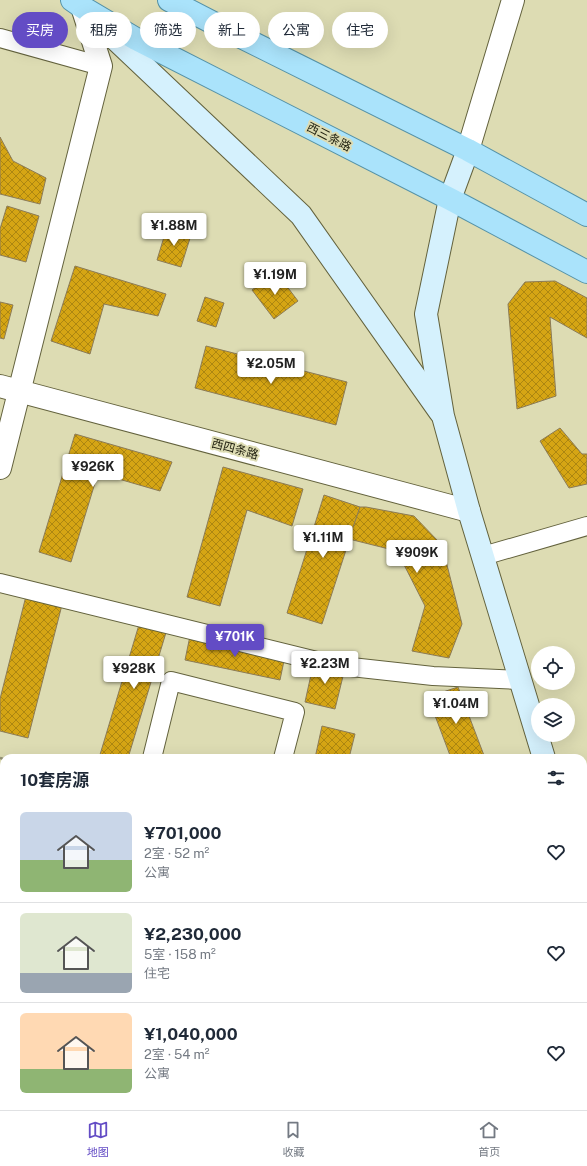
<!DOCTYPE html>
<html lang="zh">
<meta charset="utf-8">
<style>
:root{--surface:#fff;--page:#f6f6f7;--text:#1f2937;--muted:#747a83;--line:#e0e1e3;--accent:#634cc5}
body{margin:0;font-family:"Public Sans","Noto Sans SC",sans-serif;background:var(--page);color:var(--text);height:100vh;display:flex;flex-direction:column;font-size:15px;white-space:nowrap}
*{box-sizing:border-box;margin:0}
p{font-size:13px;color:var(--muted)}
.icon{flex:none;width:22px;height:22px;fill:none;stroke:currentColor;stroke-width:2;stroke-linecap:round;stroke-linejoin:round}
.map{position:relative;flex:1;overflow:hidden}
.side{position:absolute;left:0px;top:754px;width:587px;height:356px;display:flex;flex-direction:column;background:var(--surface);border-radius:12px 12px 0 0;box-shadow:0 4px 16px #0002}
.side>*{flex:none}
.banner{position:absolute;left:12px;top:12px;width:563px;height:36px;display:flex;gap:8px}
.controls{position:absolute;left:531px;top:646px;display:grid;gap:8px}
.controls a{display:grid;place-items:center;width:44px;height:44px;border-radius:50%;background:var(--surface);box-shadow:0 4px 16px #0002;font-size:20px}
.price{position:absolute;translate:-50% -34px;padding:0 9px;border-radius:4px;background:#fff;color:#222;font-size:13px;line-height:26px;filter:drop-shadow(0 1px 2px #0008)}
.price::after{content:'';position:absolute;left:50%;top:24px;width:12px;height:9px;margin-left:-6px;background:inherit;clip-path:polygon(0 0,100% 0,50% 100%)}
.price.on{background:var(--accent);color:#fff}
ul{padding:0;list-style:none}
li{display:flex;align-items:center;gap:12px;height:100px;padding:0 20px}
li+li{border-top:1px solid var(--line)}
li span{display:grid;place-items:center;flex:none;width:112px;height:80px;border-radius:6px;color:#555}
li>.icon{margin-inline-start:auto}
span .icon{width:48px;height:48px;fill:#fffc;stroke-width:1}
li b{font-size:17px}
h2{display:flex;justify-content:space-between;align-items:center;height:48px;padding:0 20px;font-size:17px}
.pill{padding:0 14px;border-radius:18px;background:var(--surface);box-shadow:0 4px 16px #0002;font-size:14px;line-height:36px}
.pill.on{background:var(--accent);color:#fff}
.tabs{display:flex;justify-content:space-around;align-items:center;height:56px;border-top:1px solid var(--line);background:var(--surface);font-size:11px;color:var(--muted)}
.tabs a{display:grid;justify-items:center;gap:2px}
.tabs .on{color:var(--accent)}
.map>svg:first-child{display:block}
</style>
<div class="map">
<svg width="587" height="1110" viewBox="0 0 587 1110">
<defs>
<pattern id="building-cross-hatch" width="8" height="8" patternUnits="userSpaceOnUse"><rect width="8" height="8" fill="#d5a514"/><path d="M0 0l8 8M0 8l8-8" fill="none" stroke="#ac8611"/></pattern>
</defs>
<rect width="100%" height="100%" fill="#dddcb3"/>
<g fill="url(#building-cross-hatch)" stroke="#8b7b57">
<path d="M0 137 13 161 46 178 40 204 0 194Z"/>
<path d="M7 206 39 216 26 262 0 255V229Z"/>
<path d="M167 227 191 235 181 267 157 260Z"/>
<path d="M75 266 166 294 158 316 104 304 90 354 51 341Z"/>
<path d="M276 272 298 301 274 319 252 290Z"/>
<path d="M555 281 587 298V338L550 317 556 396 517 409 508 304 525 282Z"/>
<path d="M205 297 224 303 216 327 197 321Z"/>
<path d="M0 302 13 305 4 339 0 338Z"/>
<path d="M206 346 347 382 336 425 195 388Z"/>
<path d="M560 428 582 454H587V484L569 488 540 441Z"/>
<path d="M75 434 172 462 160 491 98 473 71 562 39 552Z"/>
<path d="M223 467 303 489 292 526 247 510 220 606 187 597Z"/>
<path d="M324 495 360 507 322 624 287 613Z"/>
<path d="M360 507H366L414 516 438 541 447 565 462 624 449 658 412 651 425 606 397 551 349 539Z"/>
<path d="M28 588 64 597 28 738 0 731V699Z"/>
<path d="M141 618 168 626 128 758H99Z"/>
<path d="M190 636 285 656 280 680 185 660Z"/>
<path d="M314 661 345 668 335 709 305 702Z"/>
<path d="M458 687 485 758H451L428 697Z"/>
<path d="M322 726 355 734 349 758H315Z"/>
<path d="M0 778 4 779V836L0 852Z"/>
<path d="M0 946 4 947V978L0 977Z"/>
<path d="M521 1106H560L559 1110H520Z"/>
</g>
<g fill="none" stroke-linecap="round" stroke-linejoin="round">
<defs>
<g id="minor">
<path d="M0 38 101 66"/>
<path d="M483 556 587 526"/>
<path d="M0 583 333 665 433 676 520 680"/>
<path d="M152 758 171 681 295 712 283 758"/>
</g>
<g id="tertiary">
<path d="M468 150 513 0"/>
<path d="M0 386 469 511"/>
<path d="M0 468 101 66 82 7"/>
<path d="M0 1048 4 1049"/>
<path d="M209 1106 224 1110"/>
</g>
<g id="secondary">
<path d="M94 19 301 215 440 412"/>
<path d="M468 150 450 199 426 314 443 416 469 511 544 758"/>
<path d="M583 881 587 894"/>
</g>
<g id="primary">
<path d="M72 0 82 7 136 39 450 199 587 272"/>
<path d="M169 0 223 28 468 150 587 215"/>
</g>
</defs>
<use href="#minor" stroke="#63623d" stroke-width="20"/>
<use href="#tertiary" stroke="#63623d" stroke-width="24"/>
<use href="#secondary" stroke="#63623d" stroke-width="24"/>
<use href="#primary" stroke="#5592a7" stroke-width="24"/>
<path stroke="#929172" stroke-width="2.5" stroke-dasharray="4 2" stroke-linecap="butt" d="M0 758 4 759"/>
<use href="#minor" stroke="#fff" stroke-width="18"/>
<use href="#tertiary" stroke="#fff" stroke-width="22"/>
<use href="#secondary" stroke="#d5f1fd" stroke-width="22"/>
<use href="#primary" stroke="#aae3fb" stroke-width="22"/>
</g>
<g text-anchor="middle" dominant-baseline="central" stroke-width="4" stroke-linejoin="round" paint-order="stroke">
<g font-size="12" fill="#1e1e0e" stroke="#dddcb3">
<text transform="translate(329 137) rotate(27)">西三条路</text>
<text transform="translate(235 449) rotate(15)">西四条路</text>
</g>
</g>
</svg>
<div class="controls">
<a><svg class="icon" aria-label="locate" viewBox="0 0 24 24"><circle cx="12" cy="12" r="6"/><path d="M12 2v4M12 18v4M2 12h4M18 12h4"/></svg></a>
<a><svg class="icon" aria-label="layers" viewBox="0 0 24 24"><path d="M12 4l9 5-9 5-9-5zM3 14l9 5 9-5"/></svg></a>
</div>
<b class="price" style="left:174px;top:247px">¥1.88M</b>
<b class="price" style="left:275px;top:296px">¥1.19M</b>
<b class="price" style="left:271px;top:385px">¥2.05M</b>
<b class="price" style="left:93px;top:488px">¥926K</b>
<b class="price" style="left:323px;top:559px">¥1.11M</b>
<b class="price" style="left:417px;top:574px">¥909K</b>
<b class="price on" style="left:235px;top:658px">¥701K</b>
<b class="price" style="left:325px;top:685px">¥2.23M</b>
<b class="price" style="left:134px;top:690px">¥928K</b>
<b class="price" style="left:456px;top:725px">¥1.04M</b>
<div class="banner">
<a class="pill on">买房</a>
<a class="pill">租房</a>
<a class="pill">筛选</a>
<a class="pill">新上</a>
<a class="pill">公寓</a>
<a class="pill">住宅</a>
</div>
<section class="side">
<h2>10套房源<svg class="icon" aria-label="filters" viewBox="0 0 24 24"><path d="M4 7h16M4 17h16"/><circle cx="9" cy="7" r="2"/><circle cx="15" cy="17" r="2"/></svg></h2>
<ul>
<li><span style="background:linear-gradient(#c9d6e8 60%,#8fb573 0)"><svg class="icon" aria-label="home" viewBox="0 0 24 24"><path d="M3 11l9-7 9 7M6 9v11h12V9"/></svg></span><div><b>¥701,000</b><p>2室 · 52 m²</p><p>公寓</p></div><svg class="icon" aria-label="heart" viewBox="0 0 24 24"><path d="M12 20l-8-8c-3-5 5-10 8-4 3-6 11-1 8 4z"/></svg></li>
<li><span style="background:linear-gradient(#dfe7d0 75%,#9aa5b1 0)"><svg class="icon" aria-label="home" viewBox="0 0 24 24"><path d="M3 11l9-7 9 7M6 9v11h12V9"/></svg></span><div><b>¥2,230,000</b><p>5室 · 158 m²</p><p>住宅</p></div><svg class="icon" aria-label="heart" viewBox="0 0 24 24"><path d="M12 20l-8-8c-3-5 5-10 8-4 3-6 11-1 8 4z"/></svg></li>
<li><span style="background:linear-gradient(#ffd9b3 70%,#8fb573 0)"><svg class="icon" aria-label="home" viewBox="0 0 24 24"><path d="M3 11l9-7 9 7M6 9v11h12V9"/></svg></span><div><b>¥1,040,000</b><p>2室 · 54 m²</p><p>公寓</p></div><svg class="icon" aria-label="heart" viewBox="0 0 24 24"><path d="M12 20l-8-8c-3-5 5-10 8-4 3-6 11-1 8 4z"/></svg></li>
</ul>
</section>
</div>
<nav class="tabs">
<a class="on"><svg class="icon" aria-label="map" viewBox="0 0 24 24"><path d="M3 6l6-2 6 2 6-2v14l-6 2-6-2-6 2zM9 4v14M15 6v14"/></svg>地图</a>
<a><svg class="icon" aria-label="saved" viewBox="0 0 24 24"><path d="M7 4h10v16l-5-4-5 4z"/></svg>收藏</a>
<a><svg class="icon" aria-label="home" viewBox="0 0 24 24"><path d="M3 11l9-7 9 7M6 9v11h12V9"/></svg>首页</a>
</nav>
